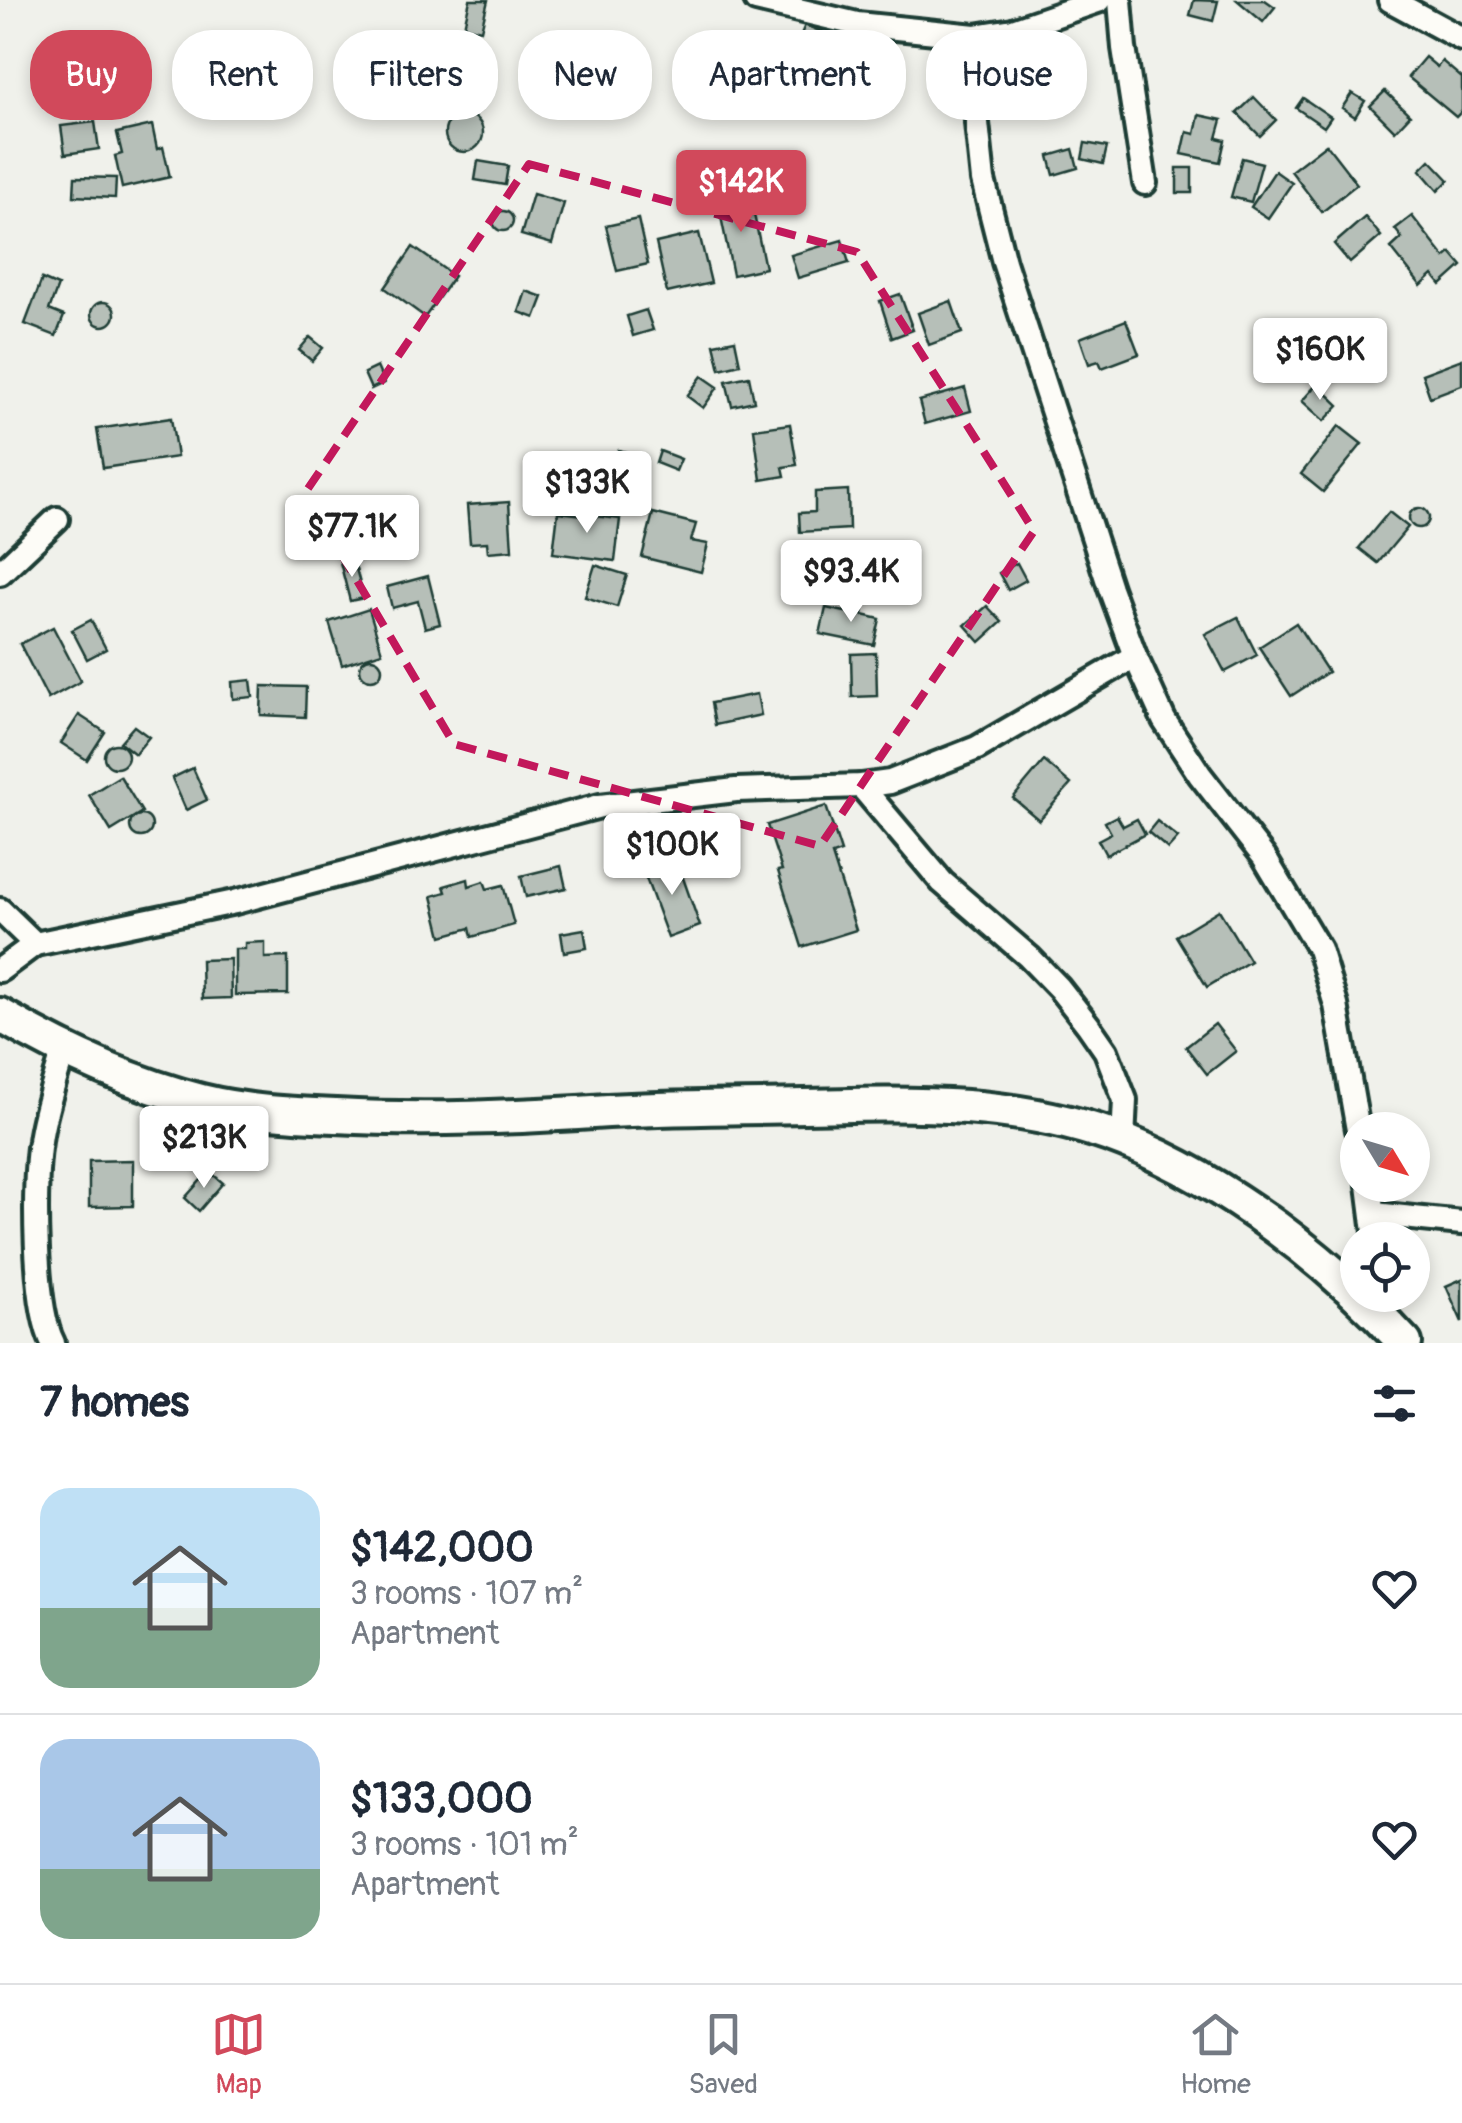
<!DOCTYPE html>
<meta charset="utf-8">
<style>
:root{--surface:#fff;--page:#f6f6f7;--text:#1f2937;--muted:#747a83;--line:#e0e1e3;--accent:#d1495b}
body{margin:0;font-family:Pangolin,sans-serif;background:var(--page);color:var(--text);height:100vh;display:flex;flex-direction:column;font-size:38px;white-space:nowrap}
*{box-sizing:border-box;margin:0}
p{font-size:32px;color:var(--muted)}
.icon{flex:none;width:55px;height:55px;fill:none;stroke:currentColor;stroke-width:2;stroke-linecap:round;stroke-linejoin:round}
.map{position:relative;height:1343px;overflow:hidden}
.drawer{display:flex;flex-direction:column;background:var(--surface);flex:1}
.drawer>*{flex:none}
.guide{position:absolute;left:30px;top:30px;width:1402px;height:90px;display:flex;gap:20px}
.needle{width:65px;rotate:128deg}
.tools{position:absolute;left:1340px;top:1112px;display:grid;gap:20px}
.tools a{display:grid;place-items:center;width:90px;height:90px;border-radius:50%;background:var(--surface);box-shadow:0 5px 15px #0003;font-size:50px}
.price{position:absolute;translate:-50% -85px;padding:0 22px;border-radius:10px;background:#fff;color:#222;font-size:32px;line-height:65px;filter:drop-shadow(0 2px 5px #0008)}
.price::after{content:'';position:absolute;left:50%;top:60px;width:30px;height:22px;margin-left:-15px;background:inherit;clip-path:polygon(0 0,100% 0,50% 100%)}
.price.active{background:var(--accent);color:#fff}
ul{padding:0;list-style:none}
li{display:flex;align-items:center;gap:30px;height:250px;padding:0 40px}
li+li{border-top:2px solid var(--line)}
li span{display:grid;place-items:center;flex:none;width:280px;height:200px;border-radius:30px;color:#555}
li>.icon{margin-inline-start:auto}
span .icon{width:120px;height:120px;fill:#fffc;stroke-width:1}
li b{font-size:42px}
h2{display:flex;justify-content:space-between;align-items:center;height:120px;padding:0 40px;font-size:42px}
.chip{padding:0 35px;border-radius:40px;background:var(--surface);box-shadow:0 5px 15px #0003;font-size:35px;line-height:90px}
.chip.active{background:var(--accent);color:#fff}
.dock{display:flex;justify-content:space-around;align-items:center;height:140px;border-top:2px solid var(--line);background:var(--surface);font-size:28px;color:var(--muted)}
.dock a{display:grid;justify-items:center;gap:5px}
.dock .active{color:var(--accent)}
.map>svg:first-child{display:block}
</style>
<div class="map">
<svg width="1462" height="1343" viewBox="0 0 1462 1343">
<rect width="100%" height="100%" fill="#f0f1eb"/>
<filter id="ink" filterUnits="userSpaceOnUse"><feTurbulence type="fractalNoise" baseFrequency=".01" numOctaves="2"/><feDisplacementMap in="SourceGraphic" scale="20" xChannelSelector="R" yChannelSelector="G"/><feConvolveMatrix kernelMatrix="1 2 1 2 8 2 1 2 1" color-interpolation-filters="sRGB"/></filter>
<g filter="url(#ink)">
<g fill="#b6bfb8" stroke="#1f3d34" stroke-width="2.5">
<path d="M470 0H488L481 30 464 26Z"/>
<path d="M1194 0 1218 1 1213 21 1190 15Z"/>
<path d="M1237 0H1265L1275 7 1263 22Z"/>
<path d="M805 25 861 48 845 86 789 62Z"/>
<path d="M1425 57 1437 67 1442 61 1462 78V111L1456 117 1408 77Z"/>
<path d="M416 70 449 80 438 117 406 108Z"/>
<path d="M455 73 483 78 479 97 451 92Z"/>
<circle cx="776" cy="90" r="13"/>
<path d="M561 88 585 91 583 108 559 105Z"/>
<circle cx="826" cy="100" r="11"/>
<circle cx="1055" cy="100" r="10"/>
<path d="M1385 91 1410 115 1395 131 1370 106Z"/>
<path d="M1352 93 1365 101 1355 117 1342 108Z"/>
<path d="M1254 97 1276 120 1260 136 1237 113Z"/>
<path d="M1303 98 1331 117 1324 127 1296 108Z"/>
<circle cx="464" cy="133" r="19"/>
<path d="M1199 115 1222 120 1217 138 1225 140 1220 162 1182 154 1187 132 1195 134Z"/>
<path d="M95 122 99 149 65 154 61 126Z"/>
<path d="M152 125 157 149 163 147 170 177 122 188 115 156 122 154 117 133Z"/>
<path d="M1085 143 1107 147 1103 164 1082 159Z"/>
<path d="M1326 144 1357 184 1322 212 1291 171Z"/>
<path d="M1073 149 1078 168 1054 175 1049 156Z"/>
<path d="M1242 158 1262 163 1251 202 1231 197Z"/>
<path d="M1430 160 1449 180 1438 191 1420 170Z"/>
<path d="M478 161 508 166 505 185 475 180Z"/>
<rect x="1177" y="168" width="15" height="25"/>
<path d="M1275 171 1292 183 1268 218 1251 207Z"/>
<path d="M75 177 116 178 115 198 74 196Z"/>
<path d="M533 194 564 203 552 244 521 235Z"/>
<path d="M750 195 765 268 733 275 718 202Z"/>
<circle cx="503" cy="221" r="10"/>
<path d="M1412 216 1445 258 1451 253 1462 266 1441 285 1433 275 1421 286 1391 248 1402 238 1395 229Z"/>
<path d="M1365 217 1381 236 1350 263 1334 244Z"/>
<path d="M638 219 648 264 617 271 606 226Z"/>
<path d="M699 233 711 283 667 293 656 243Z"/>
<path d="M842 240 849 263 798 278 791 255Z"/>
<path d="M413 247 454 276 425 317 385 288Z"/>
<path d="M42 279 58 286 49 310 64 316 56 336 25 324Z"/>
<path d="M526 291 543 297 535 318 519 312Z"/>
<path d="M900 294 913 330 892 338 880 301Z"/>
<path d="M951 301 962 333 929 345 918 313Z"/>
<circle cx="103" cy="314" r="12"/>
<path d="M646 310 653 330 633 336 627 316Z"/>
<path d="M1126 320 1139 354 1102 368 1099 361 1089 364 1080 338Z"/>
<path d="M310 337 323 348 312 361 299 350Z"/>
<path d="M735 340 740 364 720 369 714 344Z"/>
<path d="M1462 359V385L1430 397 1422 374Z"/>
<path d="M377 367 384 383 371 389 364 373Z"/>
<path d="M702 376 718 387 703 408 687 396Z"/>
<path d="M749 376 754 401 732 406 726 381Z"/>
<path d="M1317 384 1339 405 1324 421 1302 401Z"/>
<path d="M965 388 971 411 925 424 919 401Z"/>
<path d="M171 418 177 457 103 468 97 429Z"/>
<path d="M790 424 797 465 783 467 785 476 761 480 754 429Z"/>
<path d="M1339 426 1362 444 1323 492 1301 474Z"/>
<path d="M618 450 631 453 628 468 614 465Z"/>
<path d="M660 451 681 459 676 471 656 463Z"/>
<path d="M848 490 849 529 800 532 799 513 815 512V492Z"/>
<path d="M509 502 512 550 488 552 487 542 470 543 467 505Z"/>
<circle cx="1419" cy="518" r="10"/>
<path d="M558 512 620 519 615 561 553 553Z"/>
<path d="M1389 512 1408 527 1378 563 1359 548Z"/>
<path d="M653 513 696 524 691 541 708 544 701 572 642 557Z"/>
<path d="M353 558 364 598 350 601 340 562Z"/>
<path d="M1017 563 1026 580 1008 590 999 573Z"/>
<path d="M595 565 627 575 617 607 585 597Z"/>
<path d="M428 576 440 624 425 628 418 601 392 608 387 587Z"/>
<path d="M847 602 864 606 863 615 880 619 874 645 820 634 826 608 845 612Z"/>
<path d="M987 606 1002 622 980 642 965 625Z"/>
<path d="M369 609 382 652 342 665 329 622Z"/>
<path d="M1238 617 1257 655 1225 672 1205 634Z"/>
<path d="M91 620 106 649 87 659 72 630Z"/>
<path d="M1296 623 1328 672 1291 696 1259 647Z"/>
<path d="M53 627 81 681 48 699 20 644Z"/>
<path d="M876 653 877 696 852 697 851 654Z"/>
<circle cx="371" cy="669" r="11"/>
<path d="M251 680 253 697 233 699 232 682Z"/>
<path d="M262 686 306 687 305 717 261 715Z"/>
<path d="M757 694 761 715 715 725 711 703Z"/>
<path d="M79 715 105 732 87 760 61 743Z"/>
<path d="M134 726 149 737 135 754 120 742Z"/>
<circle cx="116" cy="756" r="12"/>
<path d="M1044 761 1071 784 1039 820 1013 798Z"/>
<path d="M193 768 207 800 186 810 172 778Z"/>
<path d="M120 776 142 812 111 831 89 795Z"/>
<path d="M826 806 841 852 832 855 856 930 802 947 778 871 782 870 767 825Z"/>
<circle cx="141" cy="826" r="11"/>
<path d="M1117 816 1123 826 1137 819 1145 834 1106 855 1098 840 1111 833 1105 822Z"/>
<path d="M1157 821 1178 838 1168 849 1148 832Z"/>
<path d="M676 858 700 926 668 938 643 870Z"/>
<path d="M561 866 566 888 526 897 521 876Z"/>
<path d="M468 879 469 886 484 881 487 889 503 885 514 925 472 937 470 928 442 936 432 896 446 892 444 886Z"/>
<path d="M1219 910 1250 961 1207 987 1176 936Z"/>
<path d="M584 929 587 948 564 952 561 933Z"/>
<path d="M265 942V958L288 957V994L235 995V949H245V943Z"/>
<path d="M230 959 231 998 202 999 201 960Z"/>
<path d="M1215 1024 1236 1051 1207 1074 1186 1047Z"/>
<path d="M133 1160V1206L89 1207V1161Z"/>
<path d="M209 1171 223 1183 199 1211 185 1198Z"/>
<path d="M1462 1279V1322L1446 1286Z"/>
</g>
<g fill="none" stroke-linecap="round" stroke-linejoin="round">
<defs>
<g id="street">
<path d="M756 0 857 24 975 36 1013 30 1100 0"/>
<path d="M1120 0 1124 48 1145 183"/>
<path d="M1390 0 1462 39"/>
<path d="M975 36 977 123 983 180 1004 262 1110 588 1135 656 1164 720 1200 775 1264 857 1319 949 1336 1005 1358 1130"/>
<path d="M0 573 57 519"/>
<path d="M861 786 942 882 1029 957 1059 988 1088 1025 1106 1051 1125 1100 1123 1140"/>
<path d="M0 910 35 944"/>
<path d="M0 970 35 944 235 902 600 806 736 790 861 786 890 782 977 748 1135 656"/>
<path d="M1369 1185 1376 1240"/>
<path d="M1374 1214 1462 1223"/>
<path d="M53 1343C34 1307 33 1183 40 1141 44 1110 56 1079 64 1049"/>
</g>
<path id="secondary" d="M0 1015C63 1052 130 1083 201 1101 245 1112 291 1114 336 1116 427 1121 517 1117 608 1111 673 1107 739 1108 804 1106 912 1103 1022 1100 1125 1141 1230 1184 1328 1260 1405 1343"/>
</defs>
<use href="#street" stroke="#1f3d34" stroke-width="30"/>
<use href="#secondary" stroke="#1f3d34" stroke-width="40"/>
<use href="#street" stroke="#fdfcf7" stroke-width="22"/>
<use href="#secondary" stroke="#fdfcf7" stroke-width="32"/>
</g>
</g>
<path fill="none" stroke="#c2185b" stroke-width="8" stroke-dasharray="20 12" stroke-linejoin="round" d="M529 164 857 252 1034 531 820 846 454 744 305 493Z"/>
</svg>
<div class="tools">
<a><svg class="needle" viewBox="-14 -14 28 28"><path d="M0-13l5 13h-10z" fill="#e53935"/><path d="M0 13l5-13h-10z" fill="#747a83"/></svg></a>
<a><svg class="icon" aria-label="locate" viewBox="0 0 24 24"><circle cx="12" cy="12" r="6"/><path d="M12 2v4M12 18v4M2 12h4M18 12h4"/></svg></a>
</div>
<b class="price active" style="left:741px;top:235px">$142K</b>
<b class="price" style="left:1320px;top:403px">$160K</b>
<b class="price" style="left:587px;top:536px">$133K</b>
<b class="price" style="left:352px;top:580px">$77.1K</b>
<b class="price" style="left:851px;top:625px">$93.4K</b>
<b class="price" style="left:672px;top:898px">$100K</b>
<b class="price" style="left:204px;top:1191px">$213K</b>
<div class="guide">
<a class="chip active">Buy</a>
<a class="chip">Rent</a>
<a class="chip">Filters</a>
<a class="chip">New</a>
<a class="chip">Apartment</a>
<a class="chip">House</a>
</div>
</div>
<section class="drawer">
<h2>7 homes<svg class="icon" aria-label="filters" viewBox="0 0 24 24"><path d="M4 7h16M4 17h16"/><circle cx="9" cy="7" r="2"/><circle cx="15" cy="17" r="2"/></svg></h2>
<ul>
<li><span style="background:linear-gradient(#bfe0f5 60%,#7fa58c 0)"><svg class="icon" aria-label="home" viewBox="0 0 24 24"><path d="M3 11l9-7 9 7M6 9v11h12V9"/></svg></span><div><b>$142,000</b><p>3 rooms · 107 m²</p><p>Apartment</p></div><svg class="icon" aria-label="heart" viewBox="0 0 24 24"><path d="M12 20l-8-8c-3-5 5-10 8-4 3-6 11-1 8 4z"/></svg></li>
<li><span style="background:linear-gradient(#a9c7e8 65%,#7fa58c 0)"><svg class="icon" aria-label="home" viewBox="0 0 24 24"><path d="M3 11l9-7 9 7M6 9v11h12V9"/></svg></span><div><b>$133,000</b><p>3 rooms · 101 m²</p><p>Apartment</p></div><svg class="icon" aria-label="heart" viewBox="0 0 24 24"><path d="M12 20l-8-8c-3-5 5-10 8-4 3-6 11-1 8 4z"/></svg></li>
</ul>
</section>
<nav class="dock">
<a class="active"><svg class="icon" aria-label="map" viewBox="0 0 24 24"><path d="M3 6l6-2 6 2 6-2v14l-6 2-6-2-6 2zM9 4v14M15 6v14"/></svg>Map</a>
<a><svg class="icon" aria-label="saved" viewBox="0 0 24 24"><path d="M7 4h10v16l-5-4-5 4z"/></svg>Saved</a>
<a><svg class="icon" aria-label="home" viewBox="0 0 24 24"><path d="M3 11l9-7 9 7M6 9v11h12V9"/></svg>Home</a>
</nav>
